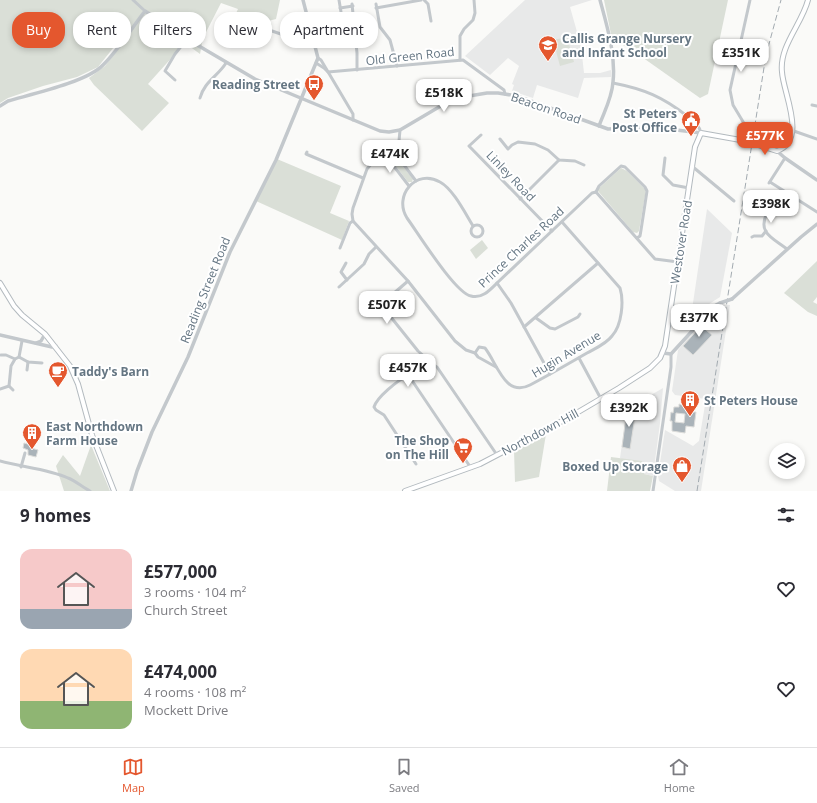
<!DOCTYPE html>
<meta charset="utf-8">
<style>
:root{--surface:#fff;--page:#f2f2f3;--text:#2b2b33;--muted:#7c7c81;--line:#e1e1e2;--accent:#e4572e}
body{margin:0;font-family:"Open Sans",sans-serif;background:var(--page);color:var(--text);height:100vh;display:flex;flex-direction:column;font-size:15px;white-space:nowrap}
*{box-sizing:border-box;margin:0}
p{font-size:13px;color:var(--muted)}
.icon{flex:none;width:22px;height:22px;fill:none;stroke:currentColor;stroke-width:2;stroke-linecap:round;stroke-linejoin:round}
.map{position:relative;height:491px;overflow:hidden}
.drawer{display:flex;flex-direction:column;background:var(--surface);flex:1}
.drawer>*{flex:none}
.top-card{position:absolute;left:12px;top:12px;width:400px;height:36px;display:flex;gap:8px}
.controls{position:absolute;left:769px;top:443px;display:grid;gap:8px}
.controls a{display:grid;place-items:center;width:36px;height:36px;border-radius:50%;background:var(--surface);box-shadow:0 2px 6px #0003;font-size:20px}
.price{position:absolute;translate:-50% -34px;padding:0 9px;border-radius:8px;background:#fff;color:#222;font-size:13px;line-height:26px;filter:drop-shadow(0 1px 2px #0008)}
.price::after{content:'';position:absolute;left:50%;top:24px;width:12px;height:9px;margin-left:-6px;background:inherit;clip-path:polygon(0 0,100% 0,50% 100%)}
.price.selected{background:var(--accent);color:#fff}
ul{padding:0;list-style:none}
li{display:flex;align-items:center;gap:12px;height:100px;padding:0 20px}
li span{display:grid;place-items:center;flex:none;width:112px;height:80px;border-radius:12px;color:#555}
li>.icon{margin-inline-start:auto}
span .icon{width:48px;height:48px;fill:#fffc;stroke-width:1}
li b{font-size:17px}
h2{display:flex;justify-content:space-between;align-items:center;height:48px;padding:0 20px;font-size:17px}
.tag{padding:0 14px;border-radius:16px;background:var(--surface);box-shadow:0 2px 6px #0003;font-size:14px;line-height:36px}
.tag.selected{background:var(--accent);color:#fff}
.dock{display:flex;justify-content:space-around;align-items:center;height:56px;border-top:1px solid var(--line);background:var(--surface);font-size:11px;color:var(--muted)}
.dock a{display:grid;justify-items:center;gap:2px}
.dock .selected{color:var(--accent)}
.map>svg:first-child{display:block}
</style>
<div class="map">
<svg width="817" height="491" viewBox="0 0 817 491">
<rect width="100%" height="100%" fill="#fafaf8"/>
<g fill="#e8e9e9">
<path d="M525 0H592L570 7 581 46 584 73H600L611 70V77L584 78 578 98 537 85 533 98 512 91 514 85 512 84 519 66 508 58 490 75 465 56Z"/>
<path d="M707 209 732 233 720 297 709 304 695 323H690Z"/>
<path d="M722 304 730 305 701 491H675L659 481 658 476 665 430 693 446 699 441 706 399 675 395 672 391 678 350 708 315Z"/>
<path d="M663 388 660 423 653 476 644 474 620 458 627 409Z"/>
</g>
<g fill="#dadfd7">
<path d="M0 0H280L276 19 268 21 272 24 269 35 233 20 238 9 221 3 203 38 200 54 185 43 148 84 169 103 142 131 94 85 89 78 105 66 133 30 129 28 98 67 77 77 43 86 8 98 0 103Z"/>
<path d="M604 0H728L708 94 700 98 632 50 612 39Z"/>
<path d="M567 37 574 62 560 66 553 40Z"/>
<path d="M393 154 413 179 412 182H408L388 156Z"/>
<path d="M277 159 341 186 330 213 349 221 342 240 256 201Z"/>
<path d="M621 168 627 171 646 190 639 231 637 233 633 232 598 191V189Z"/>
<path d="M482 240 488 248 476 259 470 250Z"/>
<path d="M817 261V297L813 302 817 304V316L808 312 784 293Z"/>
<path d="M546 434 539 477 515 482 514 451Z"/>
<path d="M91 445 110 491H64L56 466 63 455 80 476Z"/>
<path d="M611 457 642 461 644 474 653 476 650 491H607Z"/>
</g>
<g fill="#aab3b9" stroke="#dcdcda" fill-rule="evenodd">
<path d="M333 28 335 34 318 38 316 32Z"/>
<path d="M709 317 714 321 706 330 712 335 693 355 683 346Z"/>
<path d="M679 404 691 407V412H696L694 427 686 426 685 433 672 431V421H670L671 412 673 413 674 407H679ZM676 413 685 414 684 423 675 422Z"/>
<path d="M627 409 636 410 630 449 622 447Z"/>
<path d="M24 443 32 445 31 448 38 450 36 457 28 455V450L23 448Z"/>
</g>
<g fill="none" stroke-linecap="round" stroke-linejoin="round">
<defs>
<g id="secondary">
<path d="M755 144 777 151C808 140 783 93 782 72 779 46 802 24 808 0"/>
<path d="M0 283 14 306 22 315 45 334 70 366 78 384 92 435 114 491"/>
<path d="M405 491 480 464 568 418 619 388 650 368 660 358 665 346 695 147 701 133 746 141"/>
</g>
</defs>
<use href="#secondary" stroke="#b3babf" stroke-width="6"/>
<g stroke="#c3c8cc" stroke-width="3">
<path d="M133 0 145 11"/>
<path d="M339 0 341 12"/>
<path d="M424 0 428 4 431 21"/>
<path d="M352 4 357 53V70"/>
<path d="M376 4 380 27 390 40 397 66"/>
<path d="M340 8 353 6"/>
<path d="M376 8 421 0"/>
<path d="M272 31 304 42H315"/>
<path d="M346 41 356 40"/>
<path d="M318 58 321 60 353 114V120"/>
<path d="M460 60V36L464 29 473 20 475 13 474 0"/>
<path d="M316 63 324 68 328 72 463 60 504 90 505 94"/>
<path d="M175 80 165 71 175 54 187 39"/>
<path d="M613 83C644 89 663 97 687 116 693 121 699 124 701 133"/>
<path d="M200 98C204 82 218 76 226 63"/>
<path d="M812 105 817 106"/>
<path d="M400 130 399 141 377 157 367 169 353 208 352 214 353 221 408 281 455 341 466 350 475 353 478 357 496 367"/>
<path d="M791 130 817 139"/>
<path d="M481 135 469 146 552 231"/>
<path d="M500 139 508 149 512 145 518 142 535 144 548 150 559 160 575 161 584 165"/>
<path d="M742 140 745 125 733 105 730 90 750 0"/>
<path d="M391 148 416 181"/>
<path d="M307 152 306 154 363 178"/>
<path d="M383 152 409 186"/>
<path d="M665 158 663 175 673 185 689 188"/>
<path d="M693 167 734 201"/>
<path d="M770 182 817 212"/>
<path d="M769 183 785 158"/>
<path d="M596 192 599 186 621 166 625 167 645 187 647 191 641 230 640 236 637 238"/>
<path d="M596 192 655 259 678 262"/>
<path d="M520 199 559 160"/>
<path d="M760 210 767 213C757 233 773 238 787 249"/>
<circle cx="477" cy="231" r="6"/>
<path d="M473 226C465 213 453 189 440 182 416 168 393 196 407 218 418 233 455 293 471 296 482 299 490 290 497 283L592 193 596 192"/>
<path d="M752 237 754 236H762L766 231"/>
<path d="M340 248 350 223 353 221"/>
<path d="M346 263 341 272 347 280"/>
<path d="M408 281 386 300V311L418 351 435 366"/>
<path d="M497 283 511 303 550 374"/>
<path d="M339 287 364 264 369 254 376 247"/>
<path d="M536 318 550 328 555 329 578 317 580 314"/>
<path d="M524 327 598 263"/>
<path d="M475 353 479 347 485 348C497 363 505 398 530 385 549 375 568 364 587 353 596 348 606 344 612 336 622 325 624 301 620 288L562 222"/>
<path d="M1 355H6L15 359"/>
<path d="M19 357 28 362 42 363"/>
<path d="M579 358 601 399"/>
<path d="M27 370 28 362"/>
<path d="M411 379 432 367 435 366 437 367 497 455"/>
<path d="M0 389 9 386"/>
<path d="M13 390 9 386 11 366 15 359 19 357 22 341"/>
<path d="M0 461C21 467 49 469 68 478 76 481 82 487 90 491"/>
<path d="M416 464 384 415 376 410 374 407C377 397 397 381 407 376L411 379 471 468"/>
<path d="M21 467 25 453"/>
<path d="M653 491 671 367V354"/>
</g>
<g stroke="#c3c8cc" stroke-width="3.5">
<path d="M0 106 8 101C32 94 87 82 103 65 119 49 131 29 145 11L187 39 255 79 380 131 389 132 400 130 439 107 463 97 487 93H498L517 96 608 129 652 127 701 133"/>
<path d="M599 126C604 112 612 98 613 82 616 55 607 26 600 0"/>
<path d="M777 151 785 158 817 180"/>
<path d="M732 299 801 237 817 224"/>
<path d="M0 335 52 347 56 346"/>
<path d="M36 343 41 341 45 334"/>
<path d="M663 353 671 354 716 305 720 303"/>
<path d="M131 491 137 471 152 432 188 357 230 252 276 160 318 58 303 0"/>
</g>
<use href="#secondary" stroke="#fff" stroke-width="4"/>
<path stroke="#a2aab0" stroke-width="1" stroke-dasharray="6 3" stroke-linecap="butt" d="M697 491 766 55 781 0"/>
<defs>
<path id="secondary-bridge" d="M746 141 755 144"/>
</defs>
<use href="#secondary-bridge" stroke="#b3babf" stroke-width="6" stroke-linecap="butt"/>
<path stroke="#c3c8cc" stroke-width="3.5" d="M720 303 732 299"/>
<use href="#secondary-bridge" stroke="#fff" stroke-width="4"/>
</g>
<defs>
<symbol id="school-pin" viewBox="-11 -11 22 30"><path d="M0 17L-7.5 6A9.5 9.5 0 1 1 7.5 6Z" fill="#e4572e" stroke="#fff"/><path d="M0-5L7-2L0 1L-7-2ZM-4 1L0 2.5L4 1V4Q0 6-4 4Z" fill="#fff"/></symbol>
<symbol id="bus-pin" viewBox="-11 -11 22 30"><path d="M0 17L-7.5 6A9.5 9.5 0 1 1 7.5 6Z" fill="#e4572e" stroke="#fff"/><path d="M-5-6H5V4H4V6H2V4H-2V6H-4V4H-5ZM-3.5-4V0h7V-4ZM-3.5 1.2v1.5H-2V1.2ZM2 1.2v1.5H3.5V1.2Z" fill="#fff"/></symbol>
<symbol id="civic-pin" viewBox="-11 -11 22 30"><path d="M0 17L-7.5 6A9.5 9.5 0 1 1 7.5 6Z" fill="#e4572e" stroke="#fff"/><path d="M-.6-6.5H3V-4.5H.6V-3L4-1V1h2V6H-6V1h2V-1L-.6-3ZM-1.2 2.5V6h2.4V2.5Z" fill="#fff"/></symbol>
<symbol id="cafe-pin" viewBox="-11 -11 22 30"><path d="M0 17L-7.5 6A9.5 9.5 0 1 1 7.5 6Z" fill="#e4572e" stroke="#fff"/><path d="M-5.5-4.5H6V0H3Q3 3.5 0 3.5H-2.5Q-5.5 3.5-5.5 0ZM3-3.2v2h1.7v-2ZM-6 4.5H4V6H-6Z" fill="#fff"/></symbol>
<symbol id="building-pin" viewBox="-11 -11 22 30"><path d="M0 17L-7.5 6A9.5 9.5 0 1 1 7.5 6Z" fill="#e4572e" stroke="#fff"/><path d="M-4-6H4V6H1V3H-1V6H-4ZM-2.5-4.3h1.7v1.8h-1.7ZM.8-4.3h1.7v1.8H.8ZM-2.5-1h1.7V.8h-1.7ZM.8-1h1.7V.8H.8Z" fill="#fff"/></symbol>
<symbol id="supermarket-pin" viewBox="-11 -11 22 30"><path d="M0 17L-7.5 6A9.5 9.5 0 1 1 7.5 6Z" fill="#e4572e" stroke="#fff"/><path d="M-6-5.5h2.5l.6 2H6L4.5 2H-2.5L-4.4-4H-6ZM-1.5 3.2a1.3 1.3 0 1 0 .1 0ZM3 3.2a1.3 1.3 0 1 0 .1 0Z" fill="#fff"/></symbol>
<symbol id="shop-pin" viewBox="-11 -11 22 30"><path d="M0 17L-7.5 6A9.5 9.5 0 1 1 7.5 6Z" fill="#e4572e" stroke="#fff"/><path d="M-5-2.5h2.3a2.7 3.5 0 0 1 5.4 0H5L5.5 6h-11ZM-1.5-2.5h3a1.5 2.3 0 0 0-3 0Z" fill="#fff"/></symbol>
</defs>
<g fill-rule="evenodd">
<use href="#school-pin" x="537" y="34" width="22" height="30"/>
<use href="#bus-pin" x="303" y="73" width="22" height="30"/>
<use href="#civic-pin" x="680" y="109" width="22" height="30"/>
<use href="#cafe-pin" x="47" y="360" width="22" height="30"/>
<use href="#building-pin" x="679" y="389" width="22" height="30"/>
<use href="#building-pin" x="21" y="422" width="22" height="30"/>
<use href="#supermarket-pin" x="452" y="436" width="22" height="30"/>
<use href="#shop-pin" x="671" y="455" width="22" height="30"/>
</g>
<g text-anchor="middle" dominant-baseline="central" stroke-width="4" stroke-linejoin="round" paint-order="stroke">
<g font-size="12" font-weight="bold" fill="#657683" stroke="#fff" text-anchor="start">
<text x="562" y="38">Callis Grange Nursery<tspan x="562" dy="14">and Infant School</tspan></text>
<text x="300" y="84" text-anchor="end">Reading Street</text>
<text x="677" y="113" text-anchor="end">St Peters<tspan x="677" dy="14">Post Office</tspan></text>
<text x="72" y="371">Taddy's Barn</text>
<text x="704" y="400">St Peters House</text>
<text x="46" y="426">East Northdown<tspan x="46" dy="14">Farm House</tspan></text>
<text x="449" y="440" text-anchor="end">The Shop<tspan x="449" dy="14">on The Hill</tspan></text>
<text x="668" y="466" text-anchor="end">Boxed Up Storage</text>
</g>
<g font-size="12" fill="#657683" stroke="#fff">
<text transform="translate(410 56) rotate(-6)">Old Green Road</text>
<text transform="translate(546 108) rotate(19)">Beacon Road</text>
<text transform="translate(511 176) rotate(46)">Linley Road</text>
<text transform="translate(681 242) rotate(-81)">Westover Road</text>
<text transform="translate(521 247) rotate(-43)">Prince Charles Road</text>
<text transform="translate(205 290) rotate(-68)">Reading Street Road</text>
<text transform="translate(566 354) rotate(-31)">Hugin Avenue</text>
<text transform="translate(540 432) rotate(-28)">Northdown Hill</text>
</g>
</g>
</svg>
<div class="controls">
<a><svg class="icon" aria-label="layers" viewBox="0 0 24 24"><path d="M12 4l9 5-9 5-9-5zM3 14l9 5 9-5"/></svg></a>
</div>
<b class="price" style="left:741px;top:73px">£351K</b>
<b class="price" style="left:444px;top:113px">£518K</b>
<b class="price selected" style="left:765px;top:156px">£577K</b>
<b class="price" style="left:390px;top:174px">£474K</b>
<b class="price" style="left:771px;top:224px">£398K</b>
<b class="price" style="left:387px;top:325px">£507K</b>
<b class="price" style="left:699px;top:338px">£377K</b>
<b class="price" style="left:408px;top:388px">£457K</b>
<b class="price" style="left:629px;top:428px">£392K</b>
<div class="top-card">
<a class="tag selected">Buy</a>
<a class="tag">Rent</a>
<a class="tag">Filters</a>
<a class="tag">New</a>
<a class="tag">Apartment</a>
</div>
</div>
<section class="drawer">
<h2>9 homes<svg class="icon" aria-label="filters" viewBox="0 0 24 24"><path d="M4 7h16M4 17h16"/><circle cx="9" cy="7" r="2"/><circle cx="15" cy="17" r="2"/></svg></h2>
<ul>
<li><span style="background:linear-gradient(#f6c9c9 75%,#9aa5b1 0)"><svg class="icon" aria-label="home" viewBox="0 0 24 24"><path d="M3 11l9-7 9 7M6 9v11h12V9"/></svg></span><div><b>£577,000</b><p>3 rooms · 104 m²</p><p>Church Street</p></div><svg class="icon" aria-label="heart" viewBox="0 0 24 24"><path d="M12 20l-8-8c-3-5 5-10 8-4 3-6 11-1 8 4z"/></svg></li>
<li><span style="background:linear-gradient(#ffd9b3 65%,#8fb573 0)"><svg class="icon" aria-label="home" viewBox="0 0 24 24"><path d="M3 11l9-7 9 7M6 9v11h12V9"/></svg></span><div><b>£474,000</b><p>4 rooms · 108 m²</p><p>Mockett Drive</p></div><svg class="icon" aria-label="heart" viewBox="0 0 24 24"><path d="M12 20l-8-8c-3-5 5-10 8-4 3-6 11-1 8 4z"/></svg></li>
</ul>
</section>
<nav class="dock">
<a class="selected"><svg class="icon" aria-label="map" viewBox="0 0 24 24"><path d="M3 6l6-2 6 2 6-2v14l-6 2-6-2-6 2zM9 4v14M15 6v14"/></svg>Map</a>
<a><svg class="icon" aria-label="saved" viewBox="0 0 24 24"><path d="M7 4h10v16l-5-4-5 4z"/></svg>Saved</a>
<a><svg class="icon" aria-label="home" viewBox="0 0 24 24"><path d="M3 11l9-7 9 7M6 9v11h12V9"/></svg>Home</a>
</nav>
